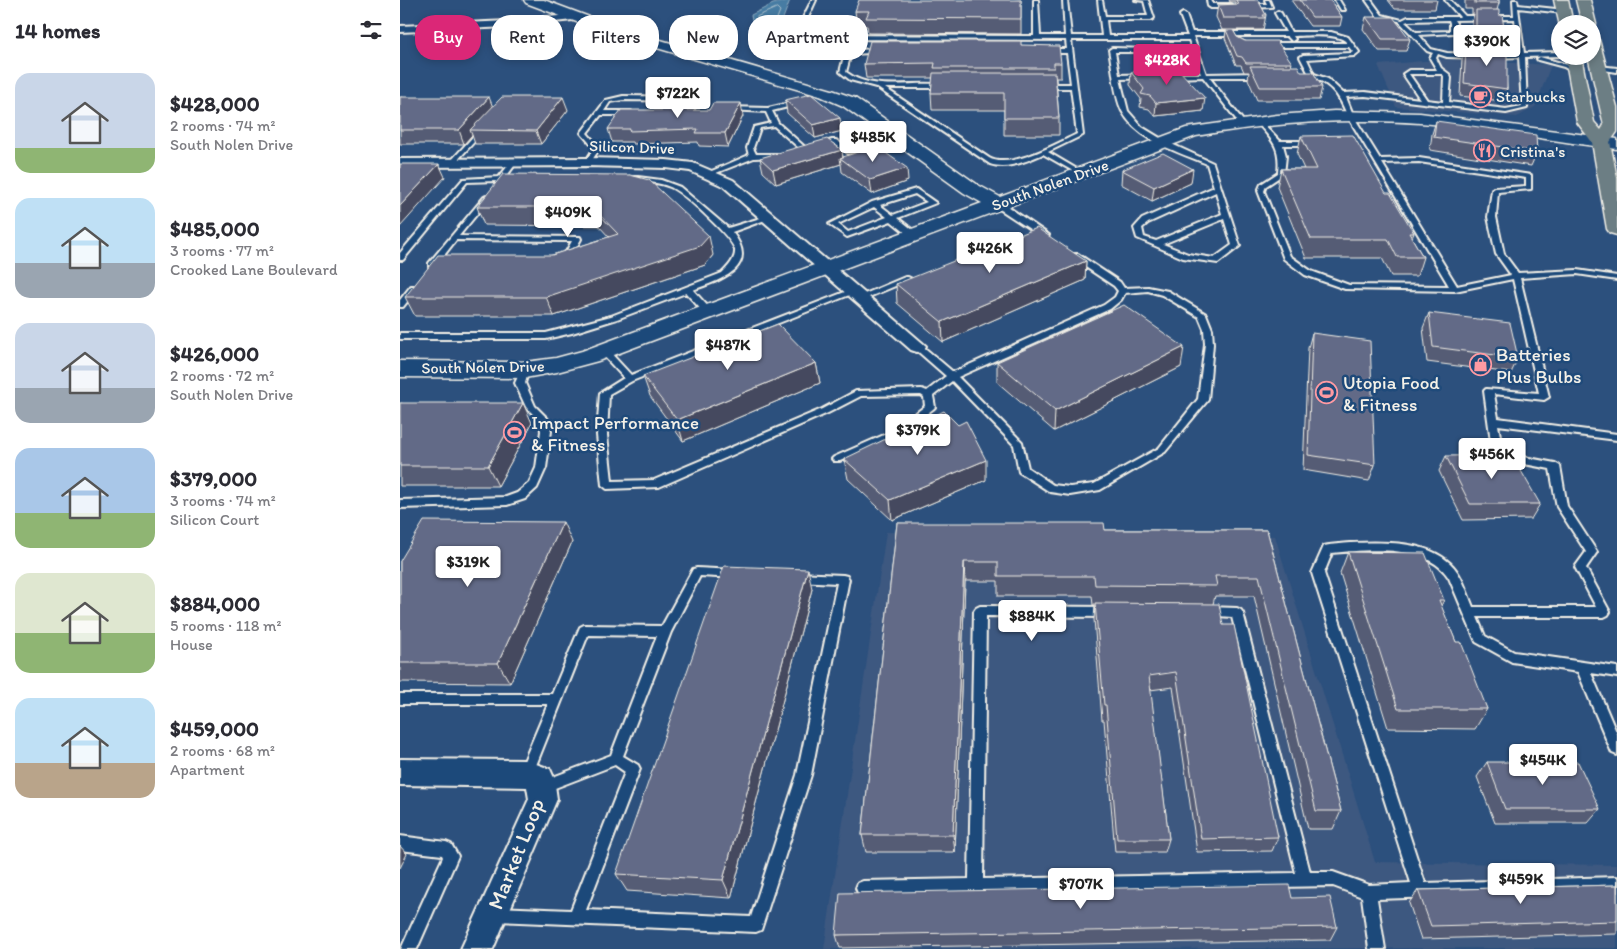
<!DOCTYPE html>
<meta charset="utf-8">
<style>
:root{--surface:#fff;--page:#f2f2f3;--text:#2b2b33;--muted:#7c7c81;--accent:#db2777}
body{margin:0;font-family:Itim,sans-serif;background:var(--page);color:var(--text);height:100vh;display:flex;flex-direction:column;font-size:19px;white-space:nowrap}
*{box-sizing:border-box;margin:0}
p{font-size:16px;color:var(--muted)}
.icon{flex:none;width:28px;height:28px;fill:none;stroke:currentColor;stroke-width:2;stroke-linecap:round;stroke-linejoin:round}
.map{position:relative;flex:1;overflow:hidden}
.sheet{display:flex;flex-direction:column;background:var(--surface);width:400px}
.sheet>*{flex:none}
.guide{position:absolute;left:15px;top:15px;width:475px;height:45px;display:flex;gap:10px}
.fabs{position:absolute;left:1151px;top:15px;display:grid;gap:10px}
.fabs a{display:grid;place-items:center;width:50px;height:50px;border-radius:50%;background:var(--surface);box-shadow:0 2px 8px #0003;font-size:25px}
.price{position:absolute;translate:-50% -42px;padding:0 11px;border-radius:5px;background:#fff;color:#222;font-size:16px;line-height:32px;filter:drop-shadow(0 1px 2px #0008)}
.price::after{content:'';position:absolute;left:50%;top:30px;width:15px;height:11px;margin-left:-8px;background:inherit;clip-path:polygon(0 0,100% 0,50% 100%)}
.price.on{background:var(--accent);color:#fff}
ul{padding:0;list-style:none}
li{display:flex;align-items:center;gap:15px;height:125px;padding:0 15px}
li span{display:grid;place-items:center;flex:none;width:140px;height:100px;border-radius:15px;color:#555}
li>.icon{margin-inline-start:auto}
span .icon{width:60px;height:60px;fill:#fffc;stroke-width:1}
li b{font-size:21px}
h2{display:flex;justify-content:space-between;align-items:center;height:60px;padding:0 15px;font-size:21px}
.chip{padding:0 18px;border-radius:20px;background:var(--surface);box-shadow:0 2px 8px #0003;font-size:18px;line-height:45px}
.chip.on{background:var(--accent);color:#fff}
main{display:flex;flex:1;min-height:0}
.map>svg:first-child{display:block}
</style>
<main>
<section class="sheet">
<h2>14 homes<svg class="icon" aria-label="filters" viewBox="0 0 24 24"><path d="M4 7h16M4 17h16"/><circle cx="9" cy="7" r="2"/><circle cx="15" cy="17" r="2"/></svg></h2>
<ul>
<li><span style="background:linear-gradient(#c9d6e8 75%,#8fb573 0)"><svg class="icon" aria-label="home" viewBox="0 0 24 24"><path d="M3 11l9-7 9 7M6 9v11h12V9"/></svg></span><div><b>$428,000</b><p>2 rooms · 74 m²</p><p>South Nolen Drive</p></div></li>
<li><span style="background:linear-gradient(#bfe0f5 65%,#9aa5b1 0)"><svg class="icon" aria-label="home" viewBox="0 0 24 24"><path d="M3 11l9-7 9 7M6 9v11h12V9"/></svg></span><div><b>$485,000</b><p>3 rooms · 77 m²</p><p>Crooked Lane Boulevard</p></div></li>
<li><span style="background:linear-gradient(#c9d6e8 65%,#9aa5b1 0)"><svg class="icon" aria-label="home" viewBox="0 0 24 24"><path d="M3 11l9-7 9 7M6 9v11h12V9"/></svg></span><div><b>$426,000</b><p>2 rooms · 72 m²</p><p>South Nolen Drive</p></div></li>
<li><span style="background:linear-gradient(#a9c7e8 65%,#8fb573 0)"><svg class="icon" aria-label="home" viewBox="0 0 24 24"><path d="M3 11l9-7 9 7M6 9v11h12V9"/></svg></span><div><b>$379,000</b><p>3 rooms · 74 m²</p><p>Silicon Court</p></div></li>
<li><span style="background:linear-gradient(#dfe7d0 60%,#8fb573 0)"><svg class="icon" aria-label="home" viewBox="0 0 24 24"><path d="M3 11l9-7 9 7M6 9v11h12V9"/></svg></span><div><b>$884,000</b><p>5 rooms · 118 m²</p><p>House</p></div></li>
<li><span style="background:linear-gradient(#bfe0f5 65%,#b9a48a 0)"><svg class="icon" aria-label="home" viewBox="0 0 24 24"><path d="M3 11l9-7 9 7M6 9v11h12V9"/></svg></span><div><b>$459,000</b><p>2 rooms · 68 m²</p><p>Apartment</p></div></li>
</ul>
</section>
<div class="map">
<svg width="1217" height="949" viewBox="0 0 1217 949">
<rect width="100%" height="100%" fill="#2c507d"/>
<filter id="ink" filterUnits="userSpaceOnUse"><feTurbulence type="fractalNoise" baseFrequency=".02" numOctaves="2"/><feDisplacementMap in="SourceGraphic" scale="10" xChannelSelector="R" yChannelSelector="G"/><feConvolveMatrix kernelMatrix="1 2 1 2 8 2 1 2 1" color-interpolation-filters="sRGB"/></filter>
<g filter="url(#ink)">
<g fill="#3c5880">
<path d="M1047 59 1151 65 1135 107 1117 117 996 107 978 65Z"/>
<path d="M486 532 875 536 975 862 1217 865V948L424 949Z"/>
</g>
<path fill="#467ba3" stroke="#8caabf" d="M390 0 379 29 373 37 355 34 351 15 373 4Z"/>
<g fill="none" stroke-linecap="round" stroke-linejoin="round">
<path stroke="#aec2cc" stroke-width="1" d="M377 8 380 11 374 26 369 32 359 30 357 17Z"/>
<defs>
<g id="lane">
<path d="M412 0H416L401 33 405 35 634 36V0H638L640 36H665L663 0H667L671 36H702L698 0H702L705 16H748L744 1 735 0H748L754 18 751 20H706L708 36H788L780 15 783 13 786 15 792 32H886L875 13 878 11 881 13 891 32H931L948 37 959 52 954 56 907 59 914 74 928 79 943 93 965 92 1020 99 1003 74 1009 70H1037L1030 58 1033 53 1027 51 999 21 978 17 966 0H971L982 15 1002 20 1008 17H1060L1045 0H1050L1065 16H1114L1113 0H1117L1118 5 1165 10 1163 13 1118 8 1124 53 1160 52V56L1125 57 1127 108 1106 113 965 96 946 97 954 117 980 159 1019 158 1131 175V189L1098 192 1096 217 1104 254 1118 273 1177 270 1217 276V280L1177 274 1120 278 1149 397 1144 400 1094 394 1098 418 1217 434V440L1098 425 1103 453 1155 463 1160 466 1167 506 1197 552 1186 568 1210 612 1208 615 1204 617H1077L1085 636 1114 652 1217 667V677L1191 673 1217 734V755L1212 753 1178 672 1112 662 1076 642 1049 578C1027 543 967 550 932 553L924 573 1025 883 1217 877V891L977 899 985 949H969L962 897 933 886 463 895 458 893 456 888 458 883 463 881 569 879 574 611 576 608 580 606 708 607 712 609 714 612 712 615 708 617 586 616 583 879 896 873 832 617 804 615 802 612 804 609 808 607 837 608 841 610 843 613 910 872H933L969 885 1011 883 912 573 924 546C933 544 942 544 951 543 983 542 1025 540 1050 563 1062 574 1067 593 1073 607H1196L1175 567 1186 552 1157 507 1150 469 1098 459 1093 456 1084 391 1086 389 1139 393 1113 279 1055 291 945 289 905 275 884 259 858 191 861 184 878 173C881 145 872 141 856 121L859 119 880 141H913L916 143 913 145H883L886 156 884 174 866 186 864 191 890 256 911 271 949 285 1049 286 948 117C939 95 933 85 910 76L900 57 903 55 951 53 953 52 949 47H867L864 45 867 43H947C939 32 907 36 893 36L895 39 892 41 887 36H793L806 74 861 73 864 75 861 77H809L844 122 841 124 839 123 803 77 771 78 768 76 771 74H801L789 40H671L683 135 648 152 682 172V174L680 175 643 154C627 161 607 170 590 164L476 87 450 80 440 72 444 56 454 50 481 49 483 50V52L455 54 450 57 446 72C474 93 513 80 546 85L547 86 544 88H485L589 158C610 170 656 144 677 134L671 88H644L641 86 644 84H671L667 53H648L645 51 648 49H667L666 40 404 39 395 34ZM1115 19 1119 54H1093L1090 56 1093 58 1119 57 1122 106 1106 109 1049 102 1051 78 1049 74 1041 68 1036 58 1038 54 1047 57 1076 58 1079 56 1076 54 1047 53 1031 49 1019 35 1054 33 1056 23 1054 20ZM1049 20 1050 23V31L1016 32 1005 22 1009 21ZM1009 74H1042L1044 76 1043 102 1027 100ZM1019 162 1126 178V186L1095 188 1092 190 1088 217 1096 254 1111 275 1057 286 982 163Z"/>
<path d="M807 0H811L813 4H830L833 6 830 8H811L808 6Z"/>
<path d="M865 0H869L872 7 850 8 847 6 850 4H867Z"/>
<path d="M935 0H939L945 10H941Z"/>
<path d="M712 48 751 49 760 76 757 78 720 79 728 111 742 127 765 141 813 163 840 246 818 263 783 258 737 238 734 228 742 219 814 187 807 164C779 152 738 141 722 111 714 95 713 68 709 50ZM715 52H747L754 74 719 75ZM816 192 822 214 756 241 744 237 742 228 748 223ZM824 219 832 245 814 258 788 254 763 244Z"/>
<path d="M1140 57 1168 65 1179 72 1174 73 1164 67 1138 60 1137 59Z"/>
<path d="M1199 66 1217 68V72L1197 69V67Z"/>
<path d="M223 96 297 97 300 99 291 114C287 115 281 116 278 113L287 111 293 101 223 100 210 102 204 111H231L234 113 231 115H201L187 133 200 148 190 163H186L185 162 194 148 181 133 206 100Z"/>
<path d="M398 101 401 103 400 104 372 111 378 123 406 148V150L394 153V151L399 148 374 126 360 128 353 148 356 154H377L379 155V157L354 158 311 175H307V173L349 155 347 148 354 127 371 123 366 112 330 110 327 108 328 107 368 108Z"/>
<path d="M79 130 84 131 54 164H50V162Z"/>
<path d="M432 140H436L453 152 448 153 433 143 419 147 416 145Z"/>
<path d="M112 161 117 162 106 177 114 178V180L103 181 98 185 95 183 96 181 67 182 3 260H0V253L63 179 99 177Z"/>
<path d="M238 177 261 180 280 187 328 228 367 216 371 218 332 232C361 268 320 280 293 290L312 311V315H306L286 293 217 319 172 333 146 339H0V333H146L211 316 322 273C328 267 336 259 335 250 333 238 283 192 270 187 258 182 245 181 232 181L229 179 232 177Z"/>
<path d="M516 189 536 203 498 218 518 234V238H512L491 221 447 237 429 224 472 202ZM515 194 527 202 493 215 480 205ZM474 207 487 217 448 232 438 224Z"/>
<path d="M86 196 90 198 59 236 180 237 181 239 169 261H163L162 259 172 241 56 240 35 267H29V263L84 197Z"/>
<path d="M595 202H601L649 235 645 237H642L595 206Z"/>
<path d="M672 254H678L720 282 724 288 748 287 768 291 806 314 812 329 813 344 808 400 765 452 700 490 670 495 650 492 619 472 614 445 552 381 533 396 535 407 533 409 499 435 440 461H434L432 459 434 457 493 431 525 406 524 397 521 395 461 396 428 413 259 487 207 489 202 485 197 435 200 393 224 378 201 353 200 351 201 349H207L231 375 450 290H456L457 292 232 381 209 394 207 435 212 481 254 480 422 409 456 391 522 389 527 391 546 376 514 348 513 346 514 344H520L553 372 704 305 715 297 718 291 714 286 672 258ZM748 291 762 295 799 317 804 329 805 344 798 399 759 448 694 484 670 487 653 485 628 468 622 442 558 377 710 309 721 300 725 293Z"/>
<path d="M505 277H508L512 279 462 300H456L455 298Z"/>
<path d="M11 286H14L18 288 3 307H0V300Z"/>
<path d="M125 367 129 370 125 383 135 406 148 419 151 431 146 468 137 488 125 499 107 505 0 508V500L106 497 117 493 129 483 136 468 141 431 139 420 126 407 115 383 121 370Z"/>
<path d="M297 568 335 570 339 571 341 574 339 577 335 578 300 576 271 632 223 756 238 765 240 769 186 910 351 917 397 775 437 583 397 581 393 580 391 577 393 574 397 573 443 575 447 576 449 579 411 775 361 930 356 932 96 921 91 919 89 914 91 909 96 907 171 910 225 772 215 765 142 793 137 791 135 787 137 783 211 755 257 636 188 635 133 773 131 777 126 779 121 777 119 773 148 704H0V694H152L180 627 184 625 262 626 293 569Z"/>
<path d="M0 836 46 842 51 844 58 856 17 949H1L43 857 42 855 0 850Z"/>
</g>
<g id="street">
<path d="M178 14 183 17 182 19 108 27 0 32V26L108 21Z"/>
<path d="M188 158 266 160 293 163 333 180 526 346 523 350 517 352 511 350 323 186 290 171 266 168 188 166 0 167V159Z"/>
<path d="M0 759 125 760 150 769 154 778 157 799 93 949H61L129 799 127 787 0 785Z"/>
</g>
<path id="secondary" d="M124 0H144L216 27 432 90 455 98 578 185 600 197 786 128 877 115 934 111 1020 113 1217 139V149C1151 141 1086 128 1020 123 945 118 870 123 796 136L198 361 157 372 125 378 0 377V361L125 362 156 358 182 351 582 203 564 193 443 106 420 96 206 33 126 3Z"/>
<g id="primary">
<path d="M1154 0H1168L1173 24H1160V26Z"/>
<path d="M1176 0H1190L1196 24 1194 27H1192V24H1182Z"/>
<path d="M1192 36 1197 37 1199 40 1217 107V132L1210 142 1217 178V235L1210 233 1207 229 1192 142 1177 122 1165 56H1181L1194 122 1201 130 1204 125 1188 56H1192Z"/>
</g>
</defs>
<use href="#lane" stroke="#f4f1e8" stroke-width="4"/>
<use href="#street" stroke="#f4f1e8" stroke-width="4"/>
<use href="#secondary" stroke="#f4f1e8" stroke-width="3"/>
<use href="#primary" stroke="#f4f1e8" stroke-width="3"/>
<use href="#lane" fill="#1f4a7a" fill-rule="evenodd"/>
<use href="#street" fill="#1f4a7a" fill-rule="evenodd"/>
<use href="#secondary" fill="#1f4a7a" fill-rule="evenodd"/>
<use href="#primary" fill="#6c7e84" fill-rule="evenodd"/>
</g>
<g fill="#545b74" stroke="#f4f1e8">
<path d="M621 0V34L468 33 467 26H457L455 11Z"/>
<path d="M829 0H858L866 15 863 30H833L837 37 892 63 891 66 901 72 922 87 919 100H857L848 79 849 72H844L841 65H836L825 38 826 30H822L816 17 818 5 835 4V2H830Z"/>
<path d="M891 0H930L942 17 940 26H910Z"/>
<path d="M988 0H1037L1035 9H995Z"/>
<path d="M1065 0H1099V3L1097 10 1106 40 1104 46 1107 89 1102 101 1060 96 1062 60 1065 53H1063L1064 41 1067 29H1072V22L1074 14H1072V9H1065Z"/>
<path d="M966 17 1010 39 1006 51H979L963 29Z"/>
<path d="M621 45 661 63V78H656L659 118V135H604V110H532L531 93 533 78H466L464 64Z"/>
<path d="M731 72 803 111 755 116 749 109 740 107 741 99 730 85Z"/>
<path d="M0 97 93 106 168 110 141 144H75L72 135 64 144H0Z"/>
<path d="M385 100 442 131 415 138 387 113Z"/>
<path d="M343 116 328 147 299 146 298 142 233 144 232 142H212L208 129Z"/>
<path d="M1036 121 1137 152 1131 166 1030 150 1032 134Z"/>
<path d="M901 136 986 193 1014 233 1012 238 1023 257 1017 276H991L982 258H906L877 187 881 169H904L897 154Z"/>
<path d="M442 150 443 157 508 181 472 194 442 172 441 164 376 184 363 172 360 158Z"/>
<path d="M722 170 791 183 752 201 721 184Z"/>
<path d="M230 175 313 255 305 265 154 316H15L5 297 152 255 209 237 199 226 84 225 77 207Z"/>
<path d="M686 261 685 280 543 342 497 303 496 284Z"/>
<path d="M1029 313 1118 358 1111 373 1027 362 1023 328Z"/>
<path d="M912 333 975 465 969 481 903 470 908 348Z"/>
<path d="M597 362 781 367 654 431 597 382Z"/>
<path d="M416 363 420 383 283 441 250 396 243 376Z"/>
<path d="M0 403 132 423 98 486H0Z"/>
<path d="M1046 456 1140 504 1131 519 1063 520 1039 471Z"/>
<path d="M444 459 586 480 492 520 448 479Z"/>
<path d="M497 523 705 530H867L941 811 933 829H908L854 596H815L813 604 823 625 878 837 872 851 797 852 773 687 750 690 769 839 765 852H715L704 720H702L694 619 695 605H693L692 596H598V581H565L555 852H466L462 835Z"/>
<path d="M172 542 110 683 0 682V561Z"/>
<path d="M948 552 1044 600 1041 606 1056 642 1087 709 1075 729 988 728 940 573Z"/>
<path d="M412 589 331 898 227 891 216 874Z"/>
<path d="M1087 762 1200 809 1188 823H1095L1077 777Z"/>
<path d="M1217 885V934L1021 939 1009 903 1018 890Z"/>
<path d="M892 898 937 927 930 940 440 948 436 935Z"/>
</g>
<g fill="#454a5e" stroke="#f4f1e8">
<path d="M89 97 94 110 70 130 72 135 64 144 59 130Z"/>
<path d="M163 97 168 110 141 144 136 131Z"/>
<path d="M805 98 803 111 755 116 756 103Z"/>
<path d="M341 103 343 116 328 147 325 133Z"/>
<path d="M440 118 442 131 415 138 413 125Z"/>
<path d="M442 150 443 160 440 158 441 164 376 184 373 170Z"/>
<path d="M39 164 45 177 0 227V206Z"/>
<path d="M507 168 508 181 472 194 470 180Z"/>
<path d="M793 169 791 183 752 201 754 187Z"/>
<path d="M309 236 313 255 305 265 154 316 146 297Z"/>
<path d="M686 261 685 280 543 342 542 322Z"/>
<path d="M784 347 781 367 654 431 655 411Z"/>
<path d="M416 363 420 383 283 441 277 420Z"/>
<path d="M123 403 132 423 98 486 88 466Z"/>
<path d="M586 460V480L492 520 490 500Z"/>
<path d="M163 522 172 542 110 683 98 663Z"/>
<path d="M564 562 565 581 555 852 553 835Z"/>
<path d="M408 569 412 589 331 898 323 880Z"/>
<path d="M0 846 7 854 0 868Z"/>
</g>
<g fill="#626a87" stroke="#f4f1e8">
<path d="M459 0H621V19L466 18 469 11H455Z"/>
<path d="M836 0H858L866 15H863L865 18H823L818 5 838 4Z"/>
<path d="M900 0H930L942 17H912Z"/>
<rect x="1075" y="0" width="24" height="3"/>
<path d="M1076 10H1099V15H1102L1106 40 1067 41V29H1076Z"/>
<path d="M966 17H993L1010 39H982Z"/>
<path d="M826 30H833L837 37 845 41H877L892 63H846L842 57 837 56Z"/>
<path d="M470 41H621V45L659 46 661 63H654V68H534L535 63 464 64Z"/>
<path d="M1107 46V89L1064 83 1066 48Z"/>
<path d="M850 66H898L901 72H913L922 87H860Z"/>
<path d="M777 68 805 98 756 103 750 96 741 94 744 89 731 72Z"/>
<path d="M533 73H655L659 118H604V93H531Z"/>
<path d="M411 94 440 118 413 125 385 100Z"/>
<path d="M0 97H89L59 130H0Z"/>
<path d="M102 97H163L136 131 70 130Z"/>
<path d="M313 103H341L325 133H296L298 129 229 131 230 129H208L221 110H309Z"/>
<path d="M1036 121 1136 135 1137 152 1034 137Z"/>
<path d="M953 135 986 193H990L1014 233H1009L1023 257H997L988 239H911L881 169H917L901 136Z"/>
<path d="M427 139 442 150 373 170 360 158Z"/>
<path d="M476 146 507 168 470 180 440 158Z"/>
<path d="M763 153 793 169 754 187 722 170Z"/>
<path d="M0 164H39L0 206Z"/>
<path d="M103 174 230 175 249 180 309 236 300 246 146 297H5L38 255H152L218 234 192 207H77Z"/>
<path d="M637 228 686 261 542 322 496 284Z"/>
<path d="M724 305 784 347 655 411 597 362Z"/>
<path d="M1029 313 1110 323 1118 358 1033 347Z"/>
<path d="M378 324 416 363 277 420 243 376Z"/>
<path d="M912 333 970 341 975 465 908 455Z"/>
<path d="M0 403H123L88 466H0Z"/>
<path d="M544 411 558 425 566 421 586 460 490 500 444 459Z"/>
<path d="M1112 455 1140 504H1070L1046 456Z"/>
<path d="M24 521 163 522 98 663H0V561Z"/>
<path d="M497 523H704L705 530H867L941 811H916L859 576H815L817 586 695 585 694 576H598V562H564L553 835H462Z"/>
<path d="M948 552 1025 553 1044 600H1039L1056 642H1061L1087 709H998Z"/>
<path d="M324 566 408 569 323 880 216 874Z"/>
<path d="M695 603 819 604 823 625H834L878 837 801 839 776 672 749 676 769 839H717L706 705H704Z"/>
<path d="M1087 762H1178L1200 809H1105Z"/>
<path d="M889 885 892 898 930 897 937 927 436 935 440 893Z"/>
<path d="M1217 885V921L1031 926 1018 890Z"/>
</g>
</g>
<defs>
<symbol id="cafe-ring" viewBox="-11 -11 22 22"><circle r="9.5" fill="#1f4a7a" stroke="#ff9aa2" stroke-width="1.5"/><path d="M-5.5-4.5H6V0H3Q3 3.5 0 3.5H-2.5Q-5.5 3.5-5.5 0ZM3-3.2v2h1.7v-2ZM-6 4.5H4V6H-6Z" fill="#ff9aa2"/></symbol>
<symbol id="restaurant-ring" viewBox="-11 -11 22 22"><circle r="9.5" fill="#1f4a7a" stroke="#ff9aa2" stroke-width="1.5"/><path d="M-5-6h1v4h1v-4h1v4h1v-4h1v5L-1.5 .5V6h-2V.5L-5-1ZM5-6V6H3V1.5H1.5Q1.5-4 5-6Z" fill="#ff9aa2"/></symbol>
<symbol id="shop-ring" viewBox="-11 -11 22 22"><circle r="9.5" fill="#1f4a7a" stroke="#ff9aa2" stroke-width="1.5"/><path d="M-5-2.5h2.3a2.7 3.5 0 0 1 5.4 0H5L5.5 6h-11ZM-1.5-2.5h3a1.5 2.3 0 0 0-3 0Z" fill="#ff9aa2"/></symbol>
<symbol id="stadium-ring" viewBox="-11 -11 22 22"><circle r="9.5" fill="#1f4a7a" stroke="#ff9aa2" stroke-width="1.5"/><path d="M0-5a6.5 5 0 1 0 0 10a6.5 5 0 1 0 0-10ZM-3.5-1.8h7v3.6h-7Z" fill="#ff9aa2"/></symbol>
</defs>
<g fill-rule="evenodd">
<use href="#cafe-ring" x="1068" y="84" width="25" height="25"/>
<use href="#restaurant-ring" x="1072" y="138" width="25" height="25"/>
<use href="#shop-ring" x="1068" y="352" width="25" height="25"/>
<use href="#stadium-ring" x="914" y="380" width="25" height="25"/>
<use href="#stadium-ring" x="102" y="420" width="25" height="25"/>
</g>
<g text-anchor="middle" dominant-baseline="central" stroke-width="5" stroke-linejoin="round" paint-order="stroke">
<g font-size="16" fill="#f4f1e8" stroke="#1f4a7a" text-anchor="start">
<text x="1096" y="96">Starbucks</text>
<text x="1100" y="151">Cristina's</text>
</g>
<g font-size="16" fill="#f4f1e8" stroke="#1f4a7a">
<text transform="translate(232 147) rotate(2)">Silicon Drive</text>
<text transform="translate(650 185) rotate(-20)">South Nolen Drive</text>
<text transform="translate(83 367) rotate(-1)">South Nolen Drive</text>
</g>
<g font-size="19" fill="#f4f1e8" stroke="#1f4a7a" text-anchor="start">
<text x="1096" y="354">Batteries<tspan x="1096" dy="22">Plus Bulbs</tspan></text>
<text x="943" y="382">Utopia Food<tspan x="943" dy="22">&amp; Fitness</tspan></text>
<text x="131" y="422">Impact Performance<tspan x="131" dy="22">&amp; Fitness</tspan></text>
</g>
<g font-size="22" fill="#f4f1e8" stroke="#1f4a7a">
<text transform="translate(116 854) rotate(-68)">Market Loop</text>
</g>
</g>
</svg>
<div class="fabs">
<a><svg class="icon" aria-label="layers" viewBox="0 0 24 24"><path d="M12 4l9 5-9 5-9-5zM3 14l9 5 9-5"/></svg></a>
</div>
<b class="price" style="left:1087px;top:67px">$390K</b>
<b class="price on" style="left:767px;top:86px">$428K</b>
<b class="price" style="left:278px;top:119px">$722K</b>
<b class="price" style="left:473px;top:163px">$485K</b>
<b class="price" style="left:168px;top:238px">$409K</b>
<b class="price" style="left:590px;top:274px">$426K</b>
<b class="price" style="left:328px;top:371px">$487K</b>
<b class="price" style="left:518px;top:456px">$379K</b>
<b class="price" style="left:1092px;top:480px">$456K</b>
<b class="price" style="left:68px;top:588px">$319K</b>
<b class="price" style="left:632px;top:642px">$884K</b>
<b class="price" style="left:1143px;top:786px">$454K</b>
<b class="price" style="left:1121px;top:905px">$459K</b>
<b class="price" style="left:681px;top:910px">$707K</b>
<div class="guide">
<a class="chip on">Buy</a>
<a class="chip">Rent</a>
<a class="chip">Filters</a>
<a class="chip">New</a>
<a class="chip">Apartment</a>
</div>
</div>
</main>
